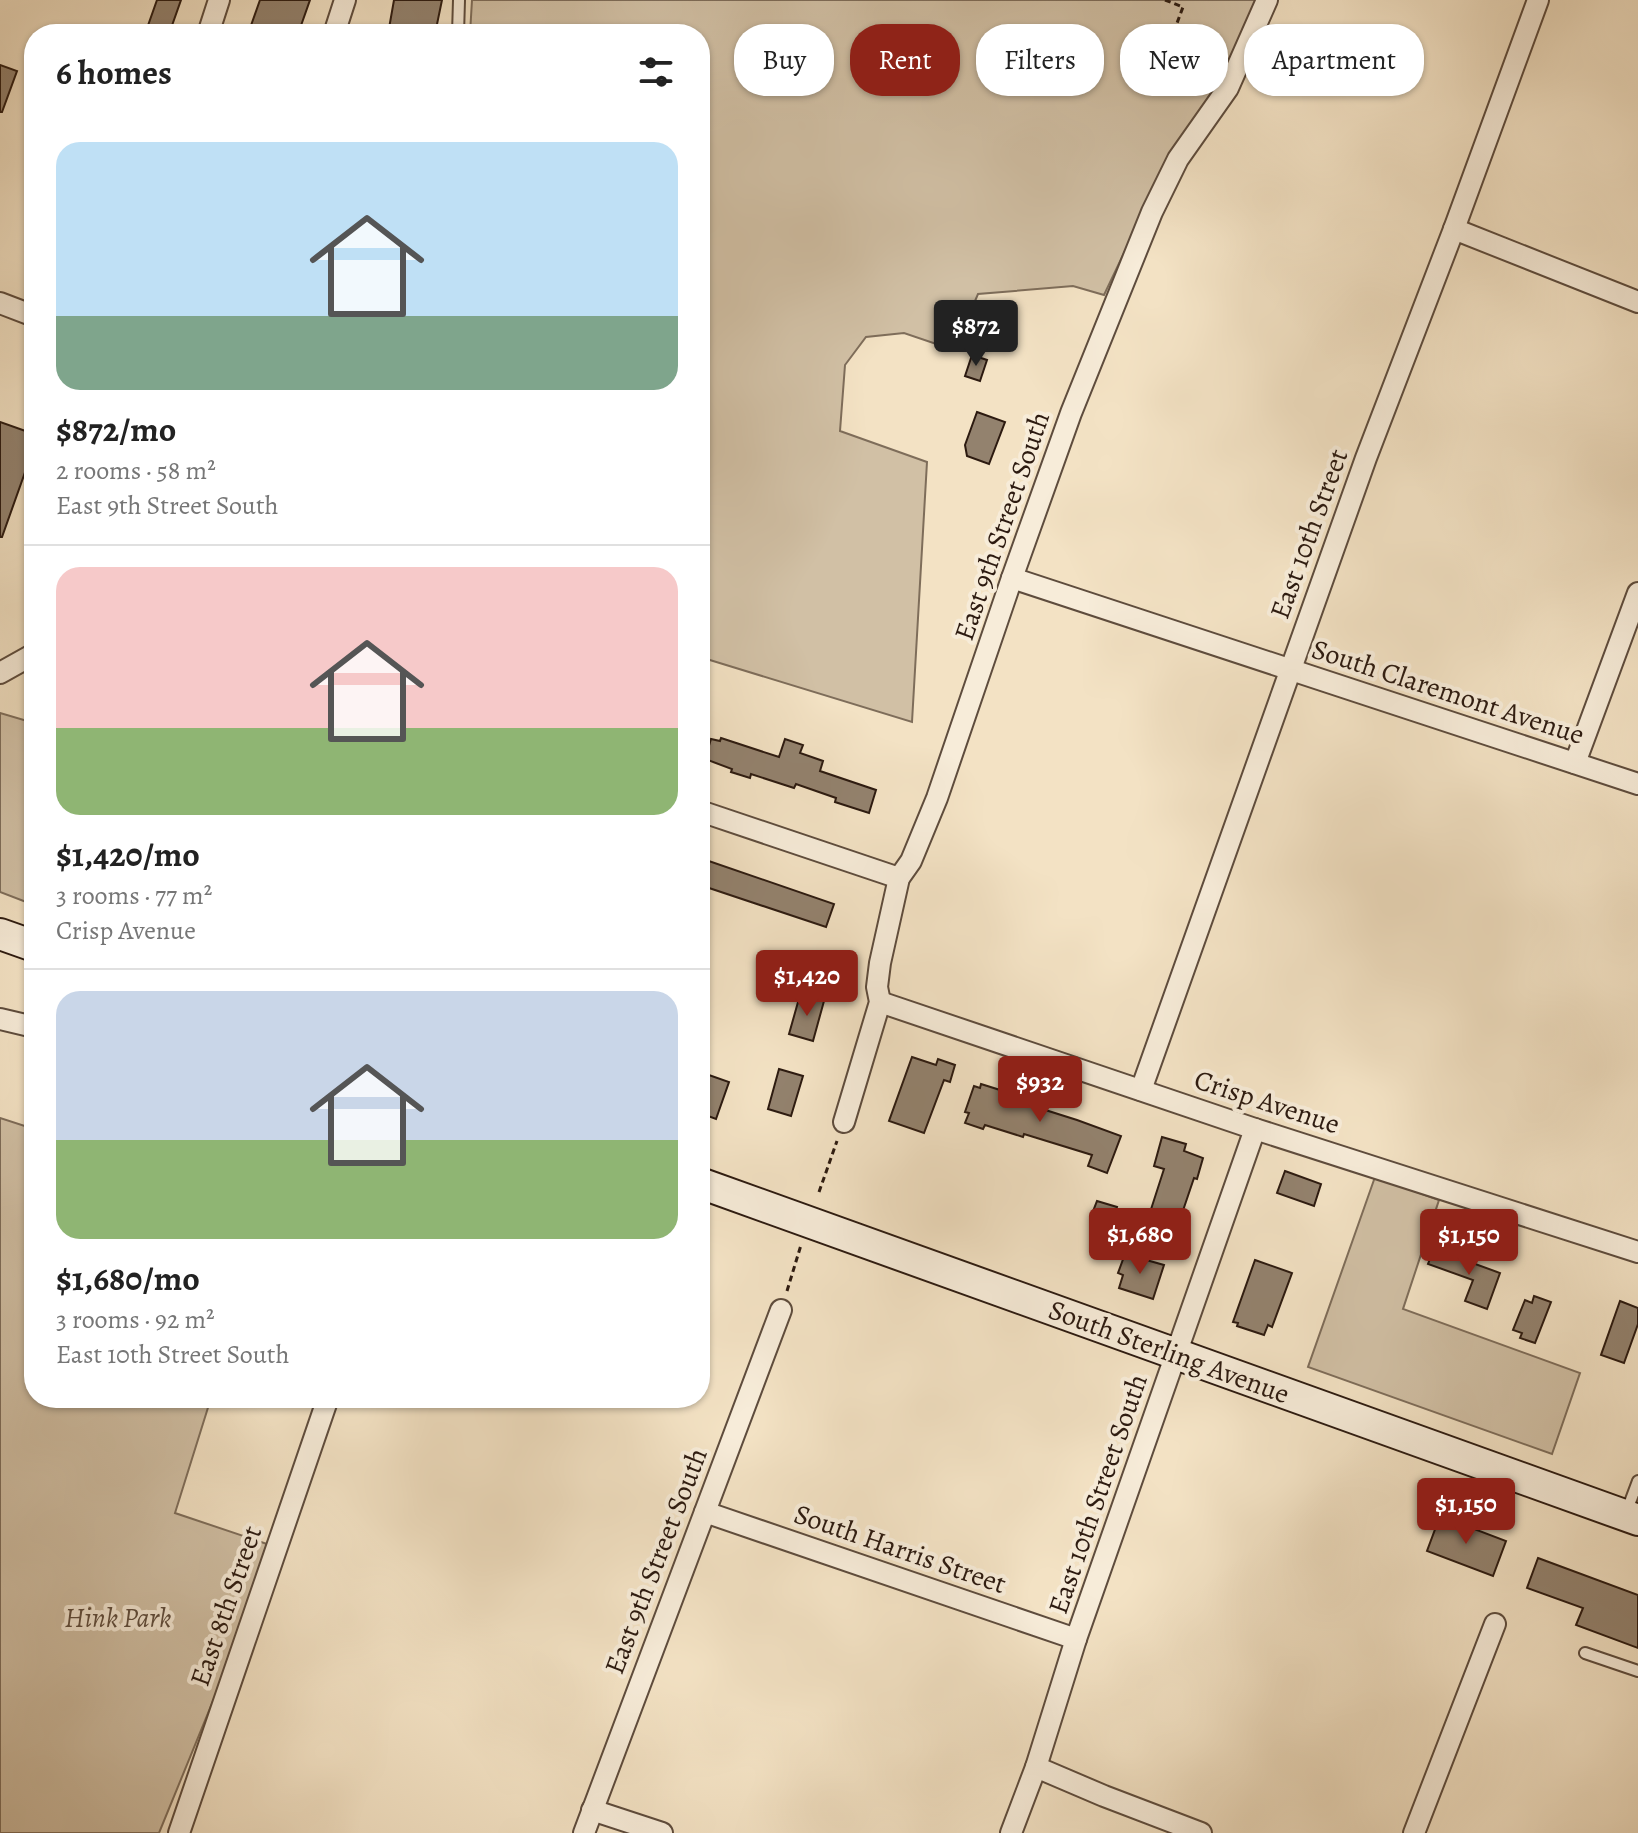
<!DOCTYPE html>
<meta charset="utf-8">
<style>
:root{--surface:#fff;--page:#f2f2f2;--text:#222;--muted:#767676;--line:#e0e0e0;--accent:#8f2418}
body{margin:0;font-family:Alegreya,serif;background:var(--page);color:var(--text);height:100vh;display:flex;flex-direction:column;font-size:30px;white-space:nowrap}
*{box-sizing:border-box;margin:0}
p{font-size:26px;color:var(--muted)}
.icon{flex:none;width:44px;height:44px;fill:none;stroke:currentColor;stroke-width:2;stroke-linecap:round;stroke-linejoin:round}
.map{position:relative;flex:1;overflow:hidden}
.sheet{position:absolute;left:24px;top:24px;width:686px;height:1384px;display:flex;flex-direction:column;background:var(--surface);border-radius:32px;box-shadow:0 2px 6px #0004}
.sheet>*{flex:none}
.hud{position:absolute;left:734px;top:24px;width:760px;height:72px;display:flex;gap:16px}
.price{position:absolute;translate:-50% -68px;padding:0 18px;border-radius:8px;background:var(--accent);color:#fff;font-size:26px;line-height:52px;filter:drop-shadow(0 2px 4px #0008)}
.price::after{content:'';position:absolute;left:50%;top:48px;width:24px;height:18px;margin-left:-12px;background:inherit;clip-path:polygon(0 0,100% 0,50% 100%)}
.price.selected{background:#222;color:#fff}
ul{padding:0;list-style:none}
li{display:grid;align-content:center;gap:16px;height:424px;padding:0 32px}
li+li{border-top:2px solid var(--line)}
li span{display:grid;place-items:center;height:248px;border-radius:24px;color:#555}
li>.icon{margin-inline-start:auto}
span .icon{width:144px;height:144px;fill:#fffc;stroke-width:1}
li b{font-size:34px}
h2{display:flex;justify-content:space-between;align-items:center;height:96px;padding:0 32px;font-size:34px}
.tag{padding:0 28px;border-radius:32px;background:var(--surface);box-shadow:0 2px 6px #0004;font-size:28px;line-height:72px}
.tag.selected{background:var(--accent);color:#fff}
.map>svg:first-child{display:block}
</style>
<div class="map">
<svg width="1638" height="1833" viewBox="0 0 1638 1833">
<rect width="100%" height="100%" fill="#f3e2c4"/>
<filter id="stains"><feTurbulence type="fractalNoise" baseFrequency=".0025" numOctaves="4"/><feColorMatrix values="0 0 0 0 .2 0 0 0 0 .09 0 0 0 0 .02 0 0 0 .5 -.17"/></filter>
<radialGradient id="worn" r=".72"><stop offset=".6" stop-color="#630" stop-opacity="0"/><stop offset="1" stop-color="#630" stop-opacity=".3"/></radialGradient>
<g fill="#d1c0a5" stroke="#7e6d5a" stroke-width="2">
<path d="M472 0H1258L1220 89 1162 173 1104 295 1073 286 978 294 954 350 904 333 866 337 845 365 840 431 927 462 912 722 700 657V34H470Z"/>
<path d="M0 713 34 723V905L0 892Z"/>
<path d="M0 1118 34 1129V1398H211L175 1513 276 1547 159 1833H0Z"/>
<path d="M1375 1177 1439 1200 1403 1309 1580 1373 1552 1454 1308 1367Z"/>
</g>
<g fill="#93826e" stroke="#2c1a10" stroke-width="2">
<path d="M157 0H181L169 34H145Z"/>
<path d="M260 0H310L298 34H248Z"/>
<path d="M394 0H442L435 34H388Z"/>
<path d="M0 65 17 71 2 112H0Z"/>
<path d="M972 355 987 360 980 381 965 376Z"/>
<path d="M977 412 1005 422 989 464 967 456 965 445Z"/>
<path d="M0 422 34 434V447L2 537H0Z"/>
<path d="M721 738 779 757 785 739 803 745 800 753 823 761 820 771 876 790 869 813 835 802 836 798 796 784 794 788 751 774 750 778 731 772 732 769 705 759 711 739 720 741Z"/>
<path d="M700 858 834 904 826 927 700 885Z"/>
<path d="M800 995 824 1001 813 1041 789 1034Z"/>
<path d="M912 1057 936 1065 938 1059 955 1065 950 1082 944 1080 924 1133 889 1121Z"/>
<path d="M779 1069 803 1076 791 1116 768 1109Z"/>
<path d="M706 1074 729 1082 716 1119 700 1113V1092Z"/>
<path d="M981 1084 1035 1101 1034 1105 1036 1107 1077 1120 1121 1136 1107 1173 1088 1166 1092 1155 1024 1134 1023 1137 985 1125 983 1129 965 1123 969 1113 965 1112 974 1086 980 1088Z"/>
<path d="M1162 1137 1186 1144 1184 1151 1203 1158 1197 1179 1194 1178 1173 1240 1144 1231 1164 1169 1154 1166Z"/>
<path d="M1285 1171 1321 1184 1314 1206 1277 1193Z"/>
<path d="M1097 1201 1117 1207 1113 1221 1092 1214Z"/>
<path d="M1434 1249 1500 1273 1487 1309 1465 1301 1473 1280 1428 1264Z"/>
<path d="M1125 1254 1164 1265 1153 1299 1119 1288 1123 1275 1118 1273Z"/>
<path d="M1255 1260 1292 1273 1272 1327 1268 1325 1264 1335 1237 1326 1238 1323 1233 1322Z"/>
<path d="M1534 1296 1551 1302 1535 1343 1520 1338 1522 1333 1513 1330 1525 1300 1532 1303Z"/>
<path d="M1620 1301 1638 1308V1324L1624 1363 1601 1355Z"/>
<path d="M1440 1516 1506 1541 1493 1576 1427 1551Z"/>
<path d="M1538 1558 1638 1595V1648L1576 1625 1583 1608 1527 1588Z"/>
</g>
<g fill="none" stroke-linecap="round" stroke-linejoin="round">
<defs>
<g id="service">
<path d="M458 34 459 0"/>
<path d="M1626 1513 1638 1481"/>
<path d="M1585 1653 1638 1671"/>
</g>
<g id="minor">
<path d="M208 34 219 0"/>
<path d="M334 34 345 0"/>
<path d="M1454 229 1638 302"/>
<path d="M0 303 34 316"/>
<path d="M1012 578 1638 784"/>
<path d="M0 673 34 654"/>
<path d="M1575 763 1638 593"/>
<path d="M700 811 899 878"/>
<path d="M880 1002 1255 1129 1638 1252"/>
<path d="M0 1019 34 1027"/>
<path d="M1141 1090 1366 458 1454 229 1538 0"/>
<path d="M844 1122 880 1002 877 987 880 963 899 878 911 861 937 798 1012 578 1071 413 1152 212 1178 159 1228 88 1267 0"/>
<path d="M705 1512 1076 1639"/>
<path d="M1036 1767 1104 1796 1201 1833"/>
<path d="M592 1810 662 1833"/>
<path d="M179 1833 328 1398"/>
<path d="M584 1833 781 1310"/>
<path d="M1011 1833 1036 1767 1076 1639 1255 1129"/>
<path d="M1414 1833 1495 1624"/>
</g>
<g id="secondary">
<path d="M0 934 34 946"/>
<path d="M700 1183 1638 1520"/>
</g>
</defs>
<use href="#service" stroke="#5e4c3d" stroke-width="14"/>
<use href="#minor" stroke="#5e4c3d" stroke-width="24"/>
<use href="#secondary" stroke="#2c1a10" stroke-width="34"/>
<g stroke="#2c1a10" stroke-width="3" stroke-dasharray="6 4" stroke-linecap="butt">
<path d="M1165 0 1183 7 1164 58 1173 67"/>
<path d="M819 1192 837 1141"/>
<path d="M787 1291 801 1245"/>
</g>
<use href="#service" stroke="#f7ecd9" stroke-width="10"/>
<use href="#minor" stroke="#f7ecd9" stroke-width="20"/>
<use href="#secondary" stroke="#f7ecd9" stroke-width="30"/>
</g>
<g text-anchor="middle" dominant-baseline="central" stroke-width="8" stroke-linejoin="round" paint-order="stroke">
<g font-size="28" fill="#2c1a10" stroke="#f7ecd9">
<text transform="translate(1002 526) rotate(-71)">East 9th Street South</text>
<text transform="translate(1309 534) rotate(-70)">East 10th Street</text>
<text transform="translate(1448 692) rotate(18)">South Claremont Avenue</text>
<text transform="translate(1267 1102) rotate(18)">Crisp Avenue</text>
<text transform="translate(1169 1352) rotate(20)">South Sterling Avenue</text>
<text transform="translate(1098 1494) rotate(-71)">East 10th Street South</text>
<text transform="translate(900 1549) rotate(19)">South Harris Street</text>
<text transform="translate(656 1561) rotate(-69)">East 9th Street South</text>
<text transform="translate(226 1606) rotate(-71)">East 8th Street</text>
</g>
<g font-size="28" font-style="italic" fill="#5e4c3d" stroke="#f7ecd9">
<text x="118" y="1618">Hink Park</text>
</g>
</g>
<rect width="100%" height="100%" filter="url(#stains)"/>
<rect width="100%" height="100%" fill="url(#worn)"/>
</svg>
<b class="price selected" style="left:976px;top:368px">$872</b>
<b class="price" style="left:807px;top:1018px">$1,420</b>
<b class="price" style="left:1040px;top:1124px">$932</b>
<b class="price" style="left:1140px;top:1276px">$1,680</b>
<b class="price" style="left:1469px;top:1277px">$1,150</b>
<b class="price" style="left:1466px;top:1546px">$1,150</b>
<div class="hud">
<a class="tag">Buy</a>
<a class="tag selected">Rent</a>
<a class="tag">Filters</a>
<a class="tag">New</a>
<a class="tag">Apartment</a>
</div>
<section class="sheet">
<h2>6 homes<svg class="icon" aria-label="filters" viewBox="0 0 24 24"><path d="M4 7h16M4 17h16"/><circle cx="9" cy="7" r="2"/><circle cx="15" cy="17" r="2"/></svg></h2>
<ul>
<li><span style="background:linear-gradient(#bfe0f5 70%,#7fa58c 0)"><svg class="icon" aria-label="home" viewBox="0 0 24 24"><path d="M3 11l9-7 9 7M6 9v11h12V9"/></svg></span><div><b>$872/mo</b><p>2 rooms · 58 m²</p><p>East 9th Street South</p></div></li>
<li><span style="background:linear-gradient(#f6c9c9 65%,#8fb573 0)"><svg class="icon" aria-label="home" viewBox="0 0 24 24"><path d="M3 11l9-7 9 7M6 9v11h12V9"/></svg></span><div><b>$1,420/mo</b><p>3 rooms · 77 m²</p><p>Crisp Avenue</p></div></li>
<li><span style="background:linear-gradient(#c9d6e8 60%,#8fb573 0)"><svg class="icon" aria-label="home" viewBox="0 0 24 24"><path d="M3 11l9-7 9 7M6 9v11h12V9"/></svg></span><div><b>$1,680/mo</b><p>3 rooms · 92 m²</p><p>East 10th Street South</p></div></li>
</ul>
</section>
</div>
